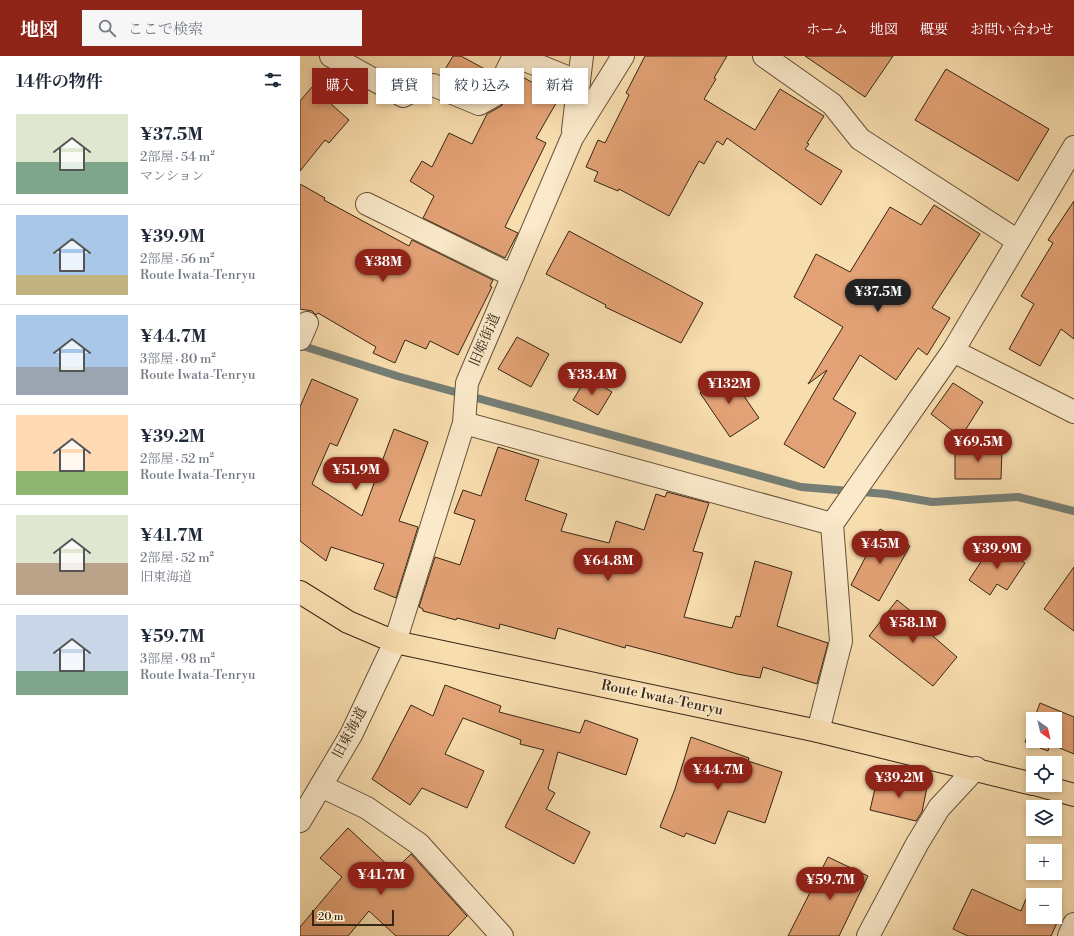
<!DOCTYPE html>
<html lang="ja">
<meta charset="utf-8">
<style>
:root{--surface:#fff;--page:#f6f6f7;--text:#1f2937;--muted:#747a83;--line:#e0e1e3;--accent:#8f2418}
body{margin:0;font-family:"Libre Bodoni","Noto Serif JP",serif;background:var(--page);color:var(--text);height:100vh;display:flex;flex-direction:column;font-size:15px;white-space:nowrap}
*{box-sizing:border-box;margin:0}
p{font-size:13px;color:var(--muted)}
.icon{flex:none;width:22px;height:22px;fill:none;stroke:currentColor;stroke-width:2;stroke-linecap:round;stroke-linejoin:round}
.map{position:relative;flex:1;overflow:hidden}
.details{display:flex;flex-direction:column;background:var(--surface);width:300px}
.details>*{flex:none}
.banner{position:absolute;left:12px;top:12px;width:380px;height:36px;display:flex;gap:8px}
.needle{width:26px;rotate:146deg}
.controls{position:absolute;left:726px;top:656px;display:grid;gap:8px}
.controls a{display:grid;place-items:center;width:36px;height:36px;border-radius:0px;background:var(--surface);box-shadow:0 2px 6px #0003;font-size:20px}
.scale{position:absolute;left:12px;bottom:10px;width:82px;box-sizing:border-box;padding-left:4px;border:2px solid #342514;border-top:0;font-size:11px;line-height:14px;white-space:nowrap;color:#342514;-webkit-text-stroke:3px #fae9ca;paint-order:stroke}
.price{position:absolute;translate:-50% -34px;padding:0 9px;border-radius:14px;background:var(--accent);color:#fff;font-size:13px;line-height:26px;filter:drop-shadow(0 1px 2px #0008)}
.price::after{content:'';position:absolute;left:50%;top:24px;width:12px;height:9px;margin-left:-6px;background:inherit;clip-path:polygon(0 0,100% 0,50% 100%)}
.price.selected{background:#222;color:#fff}
ul{padding:0;list-style:none}
li{display:flex;align-items:center;gap:12px;height:100px;padding:0 16px}
li+li{border-top:1px solid var(--line)}
li span{display:grid;place-items:center;flex:none;width:112px;height:80px;border-radius:0px;color:#555}
li>.icon{margin-inline-start:auto}
span .icon{width:48px;height:48px;fill:#fffc;stroke-width:1}
li b{font-size:17px}
h2{display:flex;justify-content:space-between;align-items:center;height:48px;padding:0 16px;font-size:17px}
.pill{padding:0 14px;border-radius:0px;background:var(--surface);box-shadow:0 2px 6px #0003;font-size:14px;line-height:36px}
.pill.selected{background:var(--accent);color:#fff}
header{display:flex;align-items:center;gap:24px;box-sizing:border-box;height:56px;padding:0 20px;background:var(--accent);color:#fff}
header strong{font-size:19px}
nav{display:flex;gap:22px;margin-inline-start:auto;font-size:14px}
.search{width:280px;height:36px;background:var(--page);display:flex;align-items:center;gap:10px;box-sizing:border-box;padding:0 14px;border-radius:0px;color:var(--muted);font-size:15px}
main{display:flex;flex:1;min-height:0}
.map>svg:first-child{display:block}
</style>
<header>
<strong>地図</strong>
<div class="search"><svg class="icon" aria-label="search" viewBox="0 0 24 24"><circle cx="10" cy="10" r="6"/><path d="M15 15l6 6"/></svg>ここで検索</div>
<nav><a>ホーム</a><a>地図</a><a>概要</a><a>お問い合わせ</a></nav>
</header>
<main>
<section class="details">
<h2>14件の物件<svg class="icon" aria-label="filters" viewBox="0 0 24 24"><path d="M4 7h16M4 17h16"/><circle cx="9" cy="7" r="2"/><circle cx="15" cy="17" r="2"/></svg></h2>
<ul>
<li><span style="background:linear-gradient(#dfe7d0 60%,#7fa58c 0)"><svg class="icon" aria-label="home" viewBox="0 0 24 24"><path d="M3 11l9-7 9 7M6 9v11h12V9"/></svg></span><div><b>¥37.5M</b><p>2部屋 · 54 m²</p><p>マンション</p></div></li>
<li><span style="background:linear-gradient(#a9c7e8 75%,#c2b280 0)"><svg class="icon" aria-label="home" viewBox="0 0 24 24"><path d="M3 11l9-7 9 7M6 9v11h12V9"/></svg></span><div><b>¥39.9M</b><p>2部屋 · 56 m²</p><p>Route Iwata-Tenryu</p></div></li>
<li><span style="background:linear-gradient(#a9c7e8 65%,#9aa5b1 0)"><svg class="icon" aria-label="home" viewBox="0 0 24 24"><path d="M3 11l9-7 9 7M6 9v11h12V9"/></svg></span><div><b>¥44.7M</b><p>3部屋 · 80 m²</p><p>Route Iwata-Tenryu</p></div></li>
<li><span style="background:linear-gradient(#ffd9b3 70%,#8fb573 0)"><svg class="icon" aria-label="home" viewBox="0 0 24 24"><path d="M3 11l9-7 9 7M6 9v11h12V9"/></svg></span><div><b>¥39.2M</b><p>2部屋 · 52 m²</p><p>Route Iwata-Tenryu</p></div></li>
<li><span style="background:linear-gradient(#dfe7d0 60%,#b9a48a 0)"><svg class="icon" aria-label="home" viewBox="0 0 24 24"><path d="M3 11l9-7 9 7M6 9v11h12V9"/></svg></span><div><b>¥41.7M</b><p>2部屋 · 52 m²</p><p>旧東海道</p></div></li>
<li><span style="background:linear-gradient(#c9d6e8 70%,#7fa58c 0)"><svg class="icon" aria-label="home" viewBox="0 0 24 24"><path d="M3 11l9-7 9 7M6 9v11h12V9"/></svg></span><div><b>¥59.7M</b><p>3部屋 · 98 m²</p><p>Route Iwata-Tenryu</p></div></li>
</ul>
</section>
<div class="map">
<svg width="774" height="880" viewBox="0 0 774 880">
<rect width="100%" height="100%" fill="#f8ddae"/>
<filter id="stains"><feTurbulence type="fractalNoise" baseFrequency=".005" numOctaves="4"/><feColorMatrix values="0 0 0 0 .2 0 0 0 0 .09 0 0 0 0 .02 0 0 0 .5 -.17"/></filter>
<radialGradient id="worn" r=".72"><stop offset=".6" stop-color="#630" stop-opacity="0"/><stop offset="1" stop-color="#630" stop-opacity=".3"/></radialGradient>
<g fill="none" stroke-linecap="round" stroke-linejoin="round">
<path stroke="#757e75" stroke-width="8" d="M0 289 97 320 501 431 586 438 632 446 718 441 774 455"/>
</g>
<g fill="#e3a275" stroke="#342514">
<path d="M153 0H161L192 17 185 30 178 34 144 15Z"/>
<path d="M345 0H427L414 22 416 23 404 43 455 74 480 33 524 60 507 87 509 88 505 93 542 115 521 149 427 82 423 89 417 85 404 108 399 105 369 160 319 133 318 135 294 125 298 116 286 111 298 84 305 87 329 39 326 37Z"/>
<path d="M505 0H593L565 41Z"/>
<path d="M646 13 749 73 718 125 615 64Z"/>
<path d="M221 20 259 42 236 82 246 87 205 171 218 177 205 202 123 162 134 140 110 125 122 105 132 111 149 77 172 88 187 58 201 50 206 45Z"/>
<path d="M12 31 49 64 29 87 25 84 0 115V45Z"/>
<path d="M0 128 25 142 24 144 109 190 112 184 193 224 190 230 192 231 158 299 130 285 126 293 105 284 95 307 73 297 76 291 18 257 16 259 12 255 0 253Z"/>
<path d="M774 145V283L761 273 740 310 709 293 734 248 721 240 753 187 748 184Z"/>
<path d="M634 149 680 178 632 252 650 262 627 299 618 292 596 324 560 299 533 343 556 357 524 412 484 388 527 314 508 328 543 271 494 241 516 198 550 216 590 151 621 169Z"/>
<path d="M269 175 403 247 381 287 305 251 306 249 246 218Z"/>
<path d="M217 281 249 298 231 331 198 313Z"/>
<path d="M428 317 459 362 430 381 400 337Z"/>
<path d="M287 321 312 336 298 359 273 344Z"/>
<path d="M12 323 58 343 37 390 30 387 12 428 62 460 94 373 128 386 99 465 118 471 96 542 74 533 84 508 31 491 26 505 0 485V351Z"/>
<path d="M653 327 683 346 661 381 631 358Z"/>
<path d="M198 391 239 404 225 444 267 458 261 475 309 487 316 465 344 474 356 438 365 441 367 436 409 447 393 495 403 497 384 561 432 572 436 560 440 561 455 505 492 516 477 570 528 587 517 628 463 611 460 622 437 618 326 589 325 592 258 572 255 583 200 568 199 573 157 562 156 564 123 555V553L119 551 135 501 160 509 175 464 154 457 163 434 181 440Z"/>
<path d="M655 391 702 392 701 423H655Z"/>
<path d="M580 473 610 490 579 545 551 529Z"/>
<path d="M694 486 725 507 707 534 697 528 690 539 669 524Z"/>
<path d="M774 511V575L744 553Z"/>
<path d="M597 544 622 564 619 568 657 601 633 630 569 580Z"/>
<path d="M145 629 201 650 199 656 280 677 285 664 338 683 326 719 258 696 248 733 255 737 246 753 290 776 274 808 205 771 244 694 220 688 221 684 163 662 145 698 184 715 167 752 122 732 110 749 72 723 79 711 111 649 133 660Z"/>
<path d="M740 647 774 661V698L750 688 748 695 725 686 733 666V685H755V663H734Z"/>
<path d="M391 681 449 702 448 705 482 716 465 767 428 755 415 788 386 777 384 781 360 771 375 733Z"/>
<path d="M578 720 627 731 622 756 616 765 570 754Z"/>
<path d="M48 772 94 815 111 798 167 860 148 880H96L69 855 48 880H0V871L42 821 20 802Z"/>
<path d="M528 801 568 820 539 880H488Z"/>
<path d="M672 833 721 855 726 843 733 846V861H755V855L761 858 751 880H668L653 873Z"/>
</g>
<g fill="none" stroke-linecap="round" stroke-linejoin="round">
<defs>
<g id="minor">
<path d="M31 0 103 40 119 32 133 29 179 48 195 39 214 0"/>
<path d="M215 0 279 26"/>
<path d="M464 0 532 48 560 83 718 185"/>
<path d="M273 74 282 0"/>
<path d="M67 148 213 220"/>
<path d="M0 283 7 267"/>
<path d="M653 295 774 356"/>
<path d="M164 367 532 468"/>
<path d="M518 675 541 585 532 468 653 295 774 91"/>
<path d="M21 730 67 752 119 788 202 880"/>
<path d="M0 765 51 679 95 586 164 367 167 327 272 82 323 0"/>
<path d="M568 880 617 788 639 752 676 712"/>
<path d="M769 880 774 868"/>
</g>
<g id="major">
<path d="M0 536 48 566 95 586 518 675 733 728"/>
<path d="M738 729 774 739"/>
</g>
</defs>
<use href="#minor" stroke="#65533a" stroke-width="24"/>
<use href="#major" stroke="#342514" stroke-width="24"/>
<use href="#minor" stroke="#fae9ca" stroke-width="22"/>
<use href="#major" stroke="#f8ddae" stroke-width="22"/>
</g>
<g text-anchor="middle" dominant-baseline="central" stroke-width="3.5" stroke-linejoin="round" paint-order="stroke">
<g font-size="14" fill="#342514" stroke="#fae9ca">
<text transform="translate(185 284) rotate(-67)">旧姫街道</text>
<text transform="translate(362 642) rotate(12)">Route Iwata-Tenryu</text>
<text transform="translate(50 677) rotate(-62)">旧東海道</text>
</g>
</g>
<rect width="100%" height="100%" filter="url(#stains)"/>
<rect width="100%" height="100%" fill="url(#worn)"/>
</svg>
<div class="controls">
<a><svg class="needle" viewBox="-14 -14 28 28"><path d="M0-13l5 13h-10z" fill="#e53935"/><path d="M0 13l5-13h-10z" fill="#747a83"/></svg></a>
<a><svg class="icon" aria-label="locate" viewBox="0 0 24 24"><circle cx="12" cy="12" r="6"/><path d="M12 2v4M12 18v4M2 12h4M18 12h4"/></svg></a>
<a><svg class="icon" aria-label="layers" viewBox="0 0 24 24"><path d="M12 4l9 5-9 5-9-5zM3 14l9 5 9-5"/></svg></a>
<a>+</a>
<a>−</a>
</div>
<div class="scale">20 m</div>
<b class="price" style="left:83px;top:227px">¥38M</b>
<b class="price selected" style="left:578px;top:257px">¥37.5M</b>
<b class="price" style="left:292px;top:340px">¥33.4M</b>
<b class="price" style="left:429px;top:349px">¥132M</b>
<b class="price" style="left:678px;top:407px">¥69.5M</b>
<b class="price" style="left:56px;top:435px">¥51.9M</b>
<b class="price" style="left:580px;top:509px">¥45M</b>
<b class="price" style="left:697px;top:514px">¥39.9M</b>
<b class="price" style="left:308px;top:526px">¥64.8M</b>
<b class="price" style="left:613px;top:588px">¥58.1M</b>
<b class="price" style="left:418px;top:735px">¥44.7M</b>
<b class="price" style="left:599px;top:743px">¥39.2M</b>
<b class="price" style="left:81px;top:840px">¥41.7M</b>
<b class="price" style="left:530px;top:845px">¥59.7M</b>
<div class="banner">
<a class="pill selected">購入</a>
<a class="pill">賃貸</a>
<a class="pill">絞り込み</a>
<a class="pill">新着</a>
</div>
</div>
</main>
